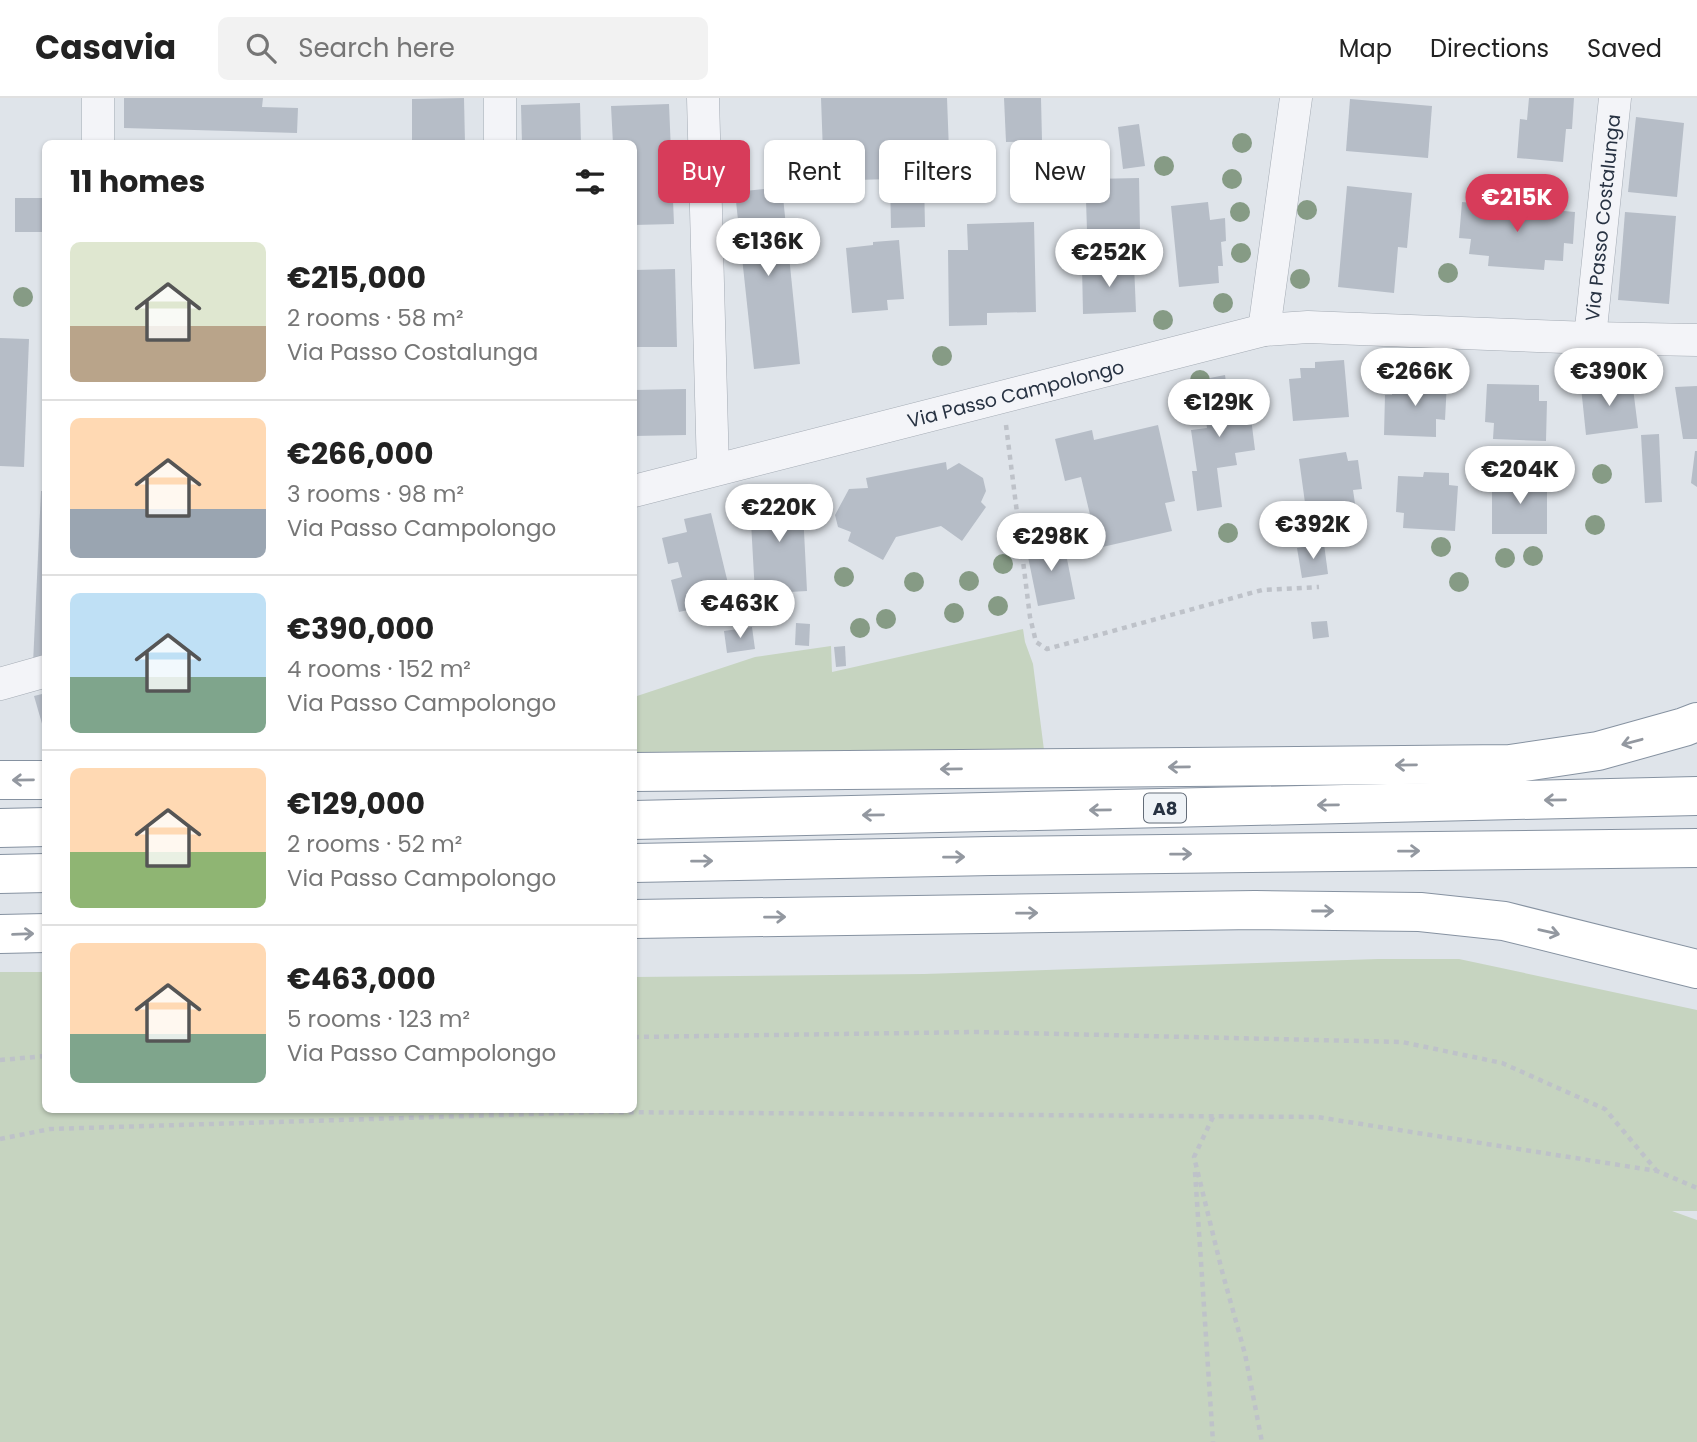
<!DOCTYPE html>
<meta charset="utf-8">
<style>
:root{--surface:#fff;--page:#f2f2f2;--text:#222;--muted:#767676;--line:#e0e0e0;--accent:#d73c5a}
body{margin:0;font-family:Poppins,sans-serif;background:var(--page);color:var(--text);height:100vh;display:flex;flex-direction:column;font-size:26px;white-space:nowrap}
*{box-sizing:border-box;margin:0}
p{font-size:23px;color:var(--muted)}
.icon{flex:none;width:38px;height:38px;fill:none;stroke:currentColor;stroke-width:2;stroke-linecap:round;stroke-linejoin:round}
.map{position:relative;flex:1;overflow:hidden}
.details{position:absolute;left:42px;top:42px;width:595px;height:973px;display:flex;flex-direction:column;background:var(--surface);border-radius:10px;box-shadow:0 2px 5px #0004}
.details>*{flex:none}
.banner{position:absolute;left:658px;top:42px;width:665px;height:63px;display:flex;gap:14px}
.price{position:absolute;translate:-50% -60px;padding:0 16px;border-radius:24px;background:#fff;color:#222;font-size:23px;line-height:46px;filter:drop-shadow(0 2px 4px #0008)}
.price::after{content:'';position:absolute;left:50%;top:42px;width:21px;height:16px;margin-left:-10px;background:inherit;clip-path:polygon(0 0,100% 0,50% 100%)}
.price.selected{background:var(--accent);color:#fff}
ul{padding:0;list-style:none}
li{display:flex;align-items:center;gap:21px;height:175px;padding:0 28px}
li+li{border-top:2px solid var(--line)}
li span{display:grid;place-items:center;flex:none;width:196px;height:140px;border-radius:10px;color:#555}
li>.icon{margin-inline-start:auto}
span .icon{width:84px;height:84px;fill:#fffc;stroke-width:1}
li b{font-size:30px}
h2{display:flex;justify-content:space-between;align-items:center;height:84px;padding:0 28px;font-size:30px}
.tag{padding:0 24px;border-radius:10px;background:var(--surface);box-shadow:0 2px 5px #0004;font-size:24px;line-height:63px}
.tag.selected{background:var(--accent);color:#fff}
header{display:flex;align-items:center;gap:42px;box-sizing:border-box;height:98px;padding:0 35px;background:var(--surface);border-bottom:2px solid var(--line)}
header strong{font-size:33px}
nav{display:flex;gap:38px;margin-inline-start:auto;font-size:24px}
.search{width:490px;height:63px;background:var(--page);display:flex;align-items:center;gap:18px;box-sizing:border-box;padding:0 24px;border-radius:10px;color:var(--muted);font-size:26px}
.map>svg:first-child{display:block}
</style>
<header>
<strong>Casavia</strong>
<div class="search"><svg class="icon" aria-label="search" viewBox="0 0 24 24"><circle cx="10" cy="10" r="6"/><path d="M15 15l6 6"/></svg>Search here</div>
<nav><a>Map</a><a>Directions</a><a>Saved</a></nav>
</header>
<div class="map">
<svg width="1697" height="1344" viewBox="0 0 1697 1344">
<rect width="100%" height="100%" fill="#dfe4ea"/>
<g fill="#c6d4c0">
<path d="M1023 531 1025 544 1033 566 1044 652 634 654V599L755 559 831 548 832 574Z"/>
<path d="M1378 861H1459L1697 912V1113H1672L1697 1122V1344H0V874H45L46 1012H634V879L924 876Z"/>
</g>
<g fill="#b6bdc7">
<path d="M124 0H263L262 9 298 10 297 35 124 30Z"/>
<path d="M464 0 465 46H412V1Z"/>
<path d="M821 0H947L950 79 924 80 925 129 891 130 890 81 824 83Z"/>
<path d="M1004 0H1041L1042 43 1006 44Z"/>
<path d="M1529 0H1574L1572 31H1566L1563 64 1517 60 1520 21 1527 22Z"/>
<path d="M1350 1 1432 8 1428 60 1346 53Z"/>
<path d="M580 5 581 46H522L521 7Z"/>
<path d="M669 6 674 126 634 127V46H613L611 8Z"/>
<path d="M1636 19 1684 25 1677 99 1628 94Z"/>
<path d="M1139 26 1145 68 1123 71 1118 29Z"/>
<path d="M1139 80 1140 132 1087 133 1086 102H1092V81Z"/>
<path d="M1347 88 1412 95 1407 150 1398 149 1394 195 1338 189Z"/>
<path d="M782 89 800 266 754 271 735 94Z"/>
<rect x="15" y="100" width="31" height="34"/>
<path d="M1208 104 1210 122 1225 120 1226 143 1221 144 1223 168H1218L1219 185 1179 189 1171 108Z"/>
<path d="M1462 104 1575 114 1573 146 1564 145 1563 163 1545 162 1544 172 1488 168 1489 158 1469 156 1471 141 1459 140Z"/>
<path d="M1625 114 1676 118 1669 206 1618 202Z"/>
<path d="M1034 124 1036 214 987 215V227L949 228 948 152H968L967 126Z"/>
<path d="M1149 136 1150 153 1119 157 1118 139Z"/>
<path d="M899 142 904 201 887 202 888 212 852 215 846 150 873 147V144Z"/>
<path d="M1134 166 1136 214 1083 216 1082 168Z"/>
<path d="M675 171 677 249H634V172Z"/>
<path d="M0 240 29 241 24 369 0 368Z"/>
<path d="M1344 262 1349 319 1293 323 1289 281 1301 280 1300 270H1315V264Z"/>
<path d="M1225 277 1228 298 1248 296 1255 352 1235 355 1237 367 1217 370 1222 409 1197 413 1192 373H1197L1191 332 1207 330 1200 282Z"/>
<path d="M1632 282 1638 330 1586 337 1581 289Z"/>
<path d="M1393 283 1447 284 1445 322 1436 321V339L1384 337 1385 297H1392Z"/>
<path d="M1487 286 1539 287V303H1547L1546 343 1493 341 1494 325 1485 324Z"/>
<path d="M1697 288V341H1683L1675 289Z"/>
<path d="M686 291V337L634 338V292Z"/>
<path d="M1158 327 1175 403 1165 405 1172 433 1098 450 1081 379 1065 383 1055 341 1092 332 1094 342Z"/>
<path d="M1659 336 1662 404 1645 405 1641 337Z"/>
<path d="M1695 353H1697V389L1691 385Z"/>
<path d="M1346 354 1348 363 1358 362 1362 391 1353 392 1357 419 1339 421 1341 429 1309 434 1299 361Z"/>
<path d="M946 364 947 372 959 365 983 380 986 393 981 404 986 409 962 443 941 428 896 439 883 462 848 443 851 434 838 429 835 417 849 391 868 390 866 380Z"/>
<path d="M1424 374 1449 375V387L1458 388 1455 433 1403 430 1404 415 1396 414 1398 378 1423 379Z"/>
<rect x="1492" y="380" width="55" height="56"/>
<path d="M41 393H46V562L33 566Z"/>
<path d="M802 393 807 493 755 496 750 406 768 405V394Z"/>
<path d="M711 415 732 502 679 514 671 482 682 479 678 464 668 466 662 440 687 434 684 421Z"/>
<path d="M1063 441 1075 501 1038 508 1026 449Z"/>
<path d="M1324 446 1328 476 1302 480 1297 450Z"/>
<path d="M1327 523 1329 539 1313 541 1311 524Z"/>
<path d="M796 525 810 526 809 548 795 547Z"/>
<path d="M752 529 755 551 727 555 724 533Z"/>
<path d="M845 548 846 568 836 569 834 549Z"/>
<path d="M46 595V636H45L34 598Z"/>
</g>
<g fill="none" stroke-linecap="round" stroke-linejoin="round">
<defs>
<g id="street">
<path d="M703 0 713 372"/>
<path d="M98 46V0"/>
<path d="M500 46V0"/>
<path d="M1264 232 1296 0"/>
<path id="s1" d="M1590 240 1615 0"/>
<path id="s2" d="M634 393 1264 232 1308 229 1590 240 1697 242"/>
<path d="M0 586 46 573"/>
</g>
<g id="highway">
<path d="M634 674 1510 666 1598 653 1684 629 1697 624"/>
<path d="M0 682H46"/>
<path d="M634 722 1697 698"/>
<path d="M0 730 46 729"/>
<path d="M634 765 992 758 1697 750"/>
<path d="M0 776 46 775"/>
<path d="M634 821 1255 812 1420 814 1504 823 1697 871"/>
<path d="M0 836 46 835"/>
</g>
</defs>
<use href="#street" stroke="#a4abb4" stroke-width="33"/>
<use href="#highway" stroke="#8692a1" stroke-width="40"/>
<g stroke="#bec2c9" stroke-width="4.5" stroke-dasharray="5 5" stroke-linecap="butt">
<path d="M1006 327 1030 519 1036 544 1047 551 1262 492 1319 489"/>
<path d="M634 939 977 934 1402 944 1502 965 1605 1011 1656 1072"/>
<path d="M0 962 46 958"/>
<path d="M1213 1019 1194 1059 1222 1173 1245 1256 1262 1344"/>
<path d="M0 1041 50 1031 597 1014 1317 1019 1657 1073 1697 1090"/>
<path d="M1195 1074 1213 1344"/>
</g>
<use href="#street" stroke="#f3f4f8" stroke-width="32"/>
<use href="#highway" stroke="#fff" stroke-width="38"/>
</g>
<g fill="#869b85">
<circle cx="1242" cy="45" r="10"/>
<circle cx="1164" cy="68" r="10"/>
<circle cx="1232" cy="81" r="10"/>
<circle cx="1307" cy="112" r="10"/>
<circle cx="1240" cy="114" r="10"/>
<circle cx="1241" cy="155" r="10"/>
<circle cx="1448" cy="175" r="10"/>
<circle cx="1300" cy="181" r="10"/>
<circle cx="23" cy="199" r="10"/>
<circle cx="1223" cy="205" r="10"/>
<circle cx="1163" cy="222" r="10"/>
<circle cx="942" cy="258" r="10"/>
<circle cx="1200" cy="282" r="10"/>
<circle cx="1602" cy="376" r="10"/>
<circle cx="1595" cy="427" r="10"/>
<circle cx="1228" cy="435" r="10"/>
<circle cx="1441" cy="449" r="10"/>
<circle cx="1533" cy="458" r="10"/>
<circle cx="1505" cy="460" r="10"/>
<circle cx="1003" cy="466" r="10"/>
<circle cx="844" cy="479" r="10"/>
<circle cx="969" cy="483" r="10"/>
<circle cx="914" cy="484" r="10"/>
<circle cx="1459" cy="484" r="10"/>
<circle cx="998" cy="508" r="10"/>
<circle cx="954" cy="515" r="10"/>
<circle cx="886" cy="521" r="10"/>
<circle cx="860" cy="530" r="10"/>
</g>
<defs><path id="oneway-shaft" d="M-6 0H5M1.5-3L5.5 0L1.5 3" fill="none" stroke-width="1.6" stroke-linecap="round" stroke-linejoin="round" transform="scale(1.75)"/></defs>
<g stroke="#9398a0">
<use href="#oneway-shaft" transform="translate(1632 644) rotate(165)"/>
<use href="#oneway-shaft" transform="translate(1406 667) rotate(179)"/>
<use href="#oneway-shaft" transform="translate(1179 669) rotate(179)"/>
<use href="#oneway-shaft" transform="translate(951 671) rotate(179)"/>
<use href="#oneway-shaft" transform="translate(23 682) rotate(179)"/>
<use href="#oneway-shaft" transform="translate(1555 702) rotate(179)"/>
<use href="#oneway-shaft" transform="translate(1328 707) rotate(179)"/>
<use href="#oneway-shaft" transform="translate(1100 712) rotate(179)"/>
<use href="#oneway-shaft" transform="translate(873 717) rotate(179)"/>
<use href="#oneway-shaft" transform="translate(1409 753) rotate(-1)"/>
<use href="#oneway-shaft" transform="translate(1181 756) rotate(-1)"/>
<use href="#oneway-shaft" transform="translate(954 759) rotate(-1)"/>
<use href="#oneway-shaft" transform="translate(702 763) rotate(-1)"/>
<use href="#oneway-shaft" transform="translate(1323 813)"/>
<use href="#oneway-shaft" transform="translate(1027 815) rotate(-1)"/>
<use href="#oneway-shaft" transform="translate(775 819) rotate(-1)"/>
<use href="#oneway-shaft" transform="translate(1549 834) rotate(13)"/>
<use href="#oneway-shaft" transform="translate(23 836) rotate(-2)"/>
</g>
<g text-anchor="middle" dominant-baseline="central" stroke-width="6" stroke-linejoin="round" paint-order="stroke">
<rect fill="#eff3f7" stroke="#636c78" stroke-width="2" x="1144" y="695.5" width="42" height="29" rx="5"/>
<g font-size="18" font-weight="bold" fill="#273242">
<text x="1165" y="710">A8</text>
</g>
<g font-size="19" fill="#273242" stroke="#eff3f7">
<text stroke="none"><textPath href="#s1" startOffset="121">Via Passo Costalunga</textPath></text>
<text stroke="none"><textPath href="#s2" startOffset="394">Via Passo Campolongo</textPath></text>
</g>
</g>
</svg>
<b class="price selected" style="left:1517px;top:136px">€215K</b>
<b class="price" style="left:768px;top:180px">€136K</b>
<b class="price" style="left:1109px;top:191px">€252K</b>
<b class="price" style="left:1415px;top:310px">€266K</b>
<b class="price" style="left:1609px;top:310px">€390K</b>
<b class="price" style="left:1219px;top:341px">€129K</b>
<b class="price" style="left:1520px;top:408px">€204K</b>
<b class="price" style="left:779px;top:446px">€220K</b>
<b class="price" style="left:1313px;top:463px">€392K</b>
<b class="price" style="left:1051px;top:475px">€298K</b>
<b class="price" style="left:740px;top:542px">€463K</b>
<div class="banner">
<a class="tag selected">Buy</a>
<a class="tag">Rent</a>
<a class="tag">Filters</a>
<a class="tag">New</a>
</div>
<section class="details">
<h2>11 homes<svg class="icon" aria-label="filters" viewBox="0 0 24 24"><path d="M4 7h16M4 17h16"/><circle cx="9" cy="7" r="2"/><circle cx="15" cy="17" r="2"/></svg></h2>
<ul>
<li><span style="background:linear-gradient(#dfe7d0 60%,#b9a48a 0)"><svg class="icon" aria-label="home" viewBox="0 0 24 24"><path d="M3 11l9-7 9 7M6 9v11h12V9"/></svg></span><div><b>€215,000</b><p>2 rooms · 58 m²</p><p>Via Passo Costalunga</p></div></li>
<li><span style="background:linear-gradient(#ffd9b3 65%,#9aa5b1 0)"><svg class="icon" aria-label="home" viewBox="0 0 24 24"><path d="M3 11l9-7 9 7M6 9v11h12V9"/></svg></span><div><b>€266,000</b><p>3 rooms · 98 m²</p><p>Via Passo Campolongo</p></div></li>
<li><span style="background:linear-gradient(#bfe0f5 60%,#7fa58c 0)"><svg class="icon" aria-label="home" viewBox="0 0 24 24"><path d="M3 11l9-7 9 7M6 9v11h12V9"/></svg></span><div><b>€390,000</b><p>4 rooms · 152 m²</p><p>Via Passo Campolongo</p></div></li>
<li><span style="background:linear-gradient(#ffd9b3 60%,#8fb573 0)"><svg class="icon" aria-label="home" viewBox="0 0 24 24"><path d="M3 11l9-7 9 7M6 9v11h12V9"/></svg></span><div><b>€129,000</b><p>2 rooms · 52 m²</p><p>Via Passo Campolongo</p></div></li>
<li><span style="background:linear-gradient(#ffd9b3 65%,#7fa58c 0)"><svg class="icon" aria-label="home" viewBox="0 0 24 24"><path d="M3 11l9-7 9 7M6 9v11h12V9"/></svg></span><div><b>€463,000</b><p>5 rooms · 123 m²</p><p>Via Passo Campolongo</p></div></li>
</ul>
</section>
</div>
